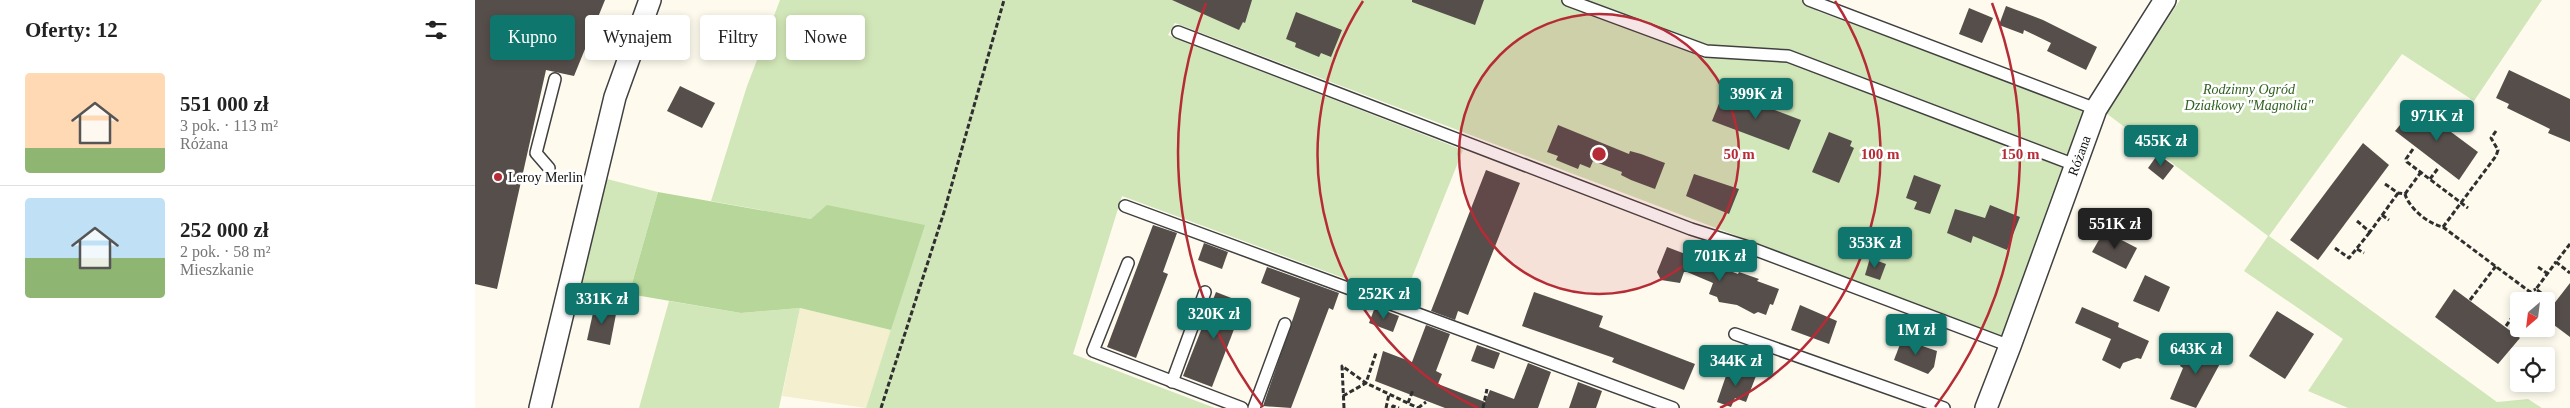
<!DOCTYPE html>
<html lang="pl">
<meta charset="utf-8">
<style>
:root{--surface:#fff;--page:#f6f6f6;--text:#222;--muted:#767676;--line:#e0e0e0;--accent:#0f766e}
body{margin:0;font-family:"Times New Roman",serif;background:var(--page);color:var(--text);height:100vh;display:flex;flex-direction:column;font-size:19px;white-space:nowrap}
*{box-sizing:border-box;margin:0}
p{font-size:16px;color:var(--muted)}
.icon{flex:none;width:28px;height:28px;fill:none;stroke:currentColor;stroke-width:2;stroke-linecap:round;stroke-linejoin:round}
.map{position:relative;flex:1;overflow:hidden}
.side{display:flex;flex-direction:column;background:var(--surface);width:475px}
.side>*{flex:none}
.top-card{position:absolute;left:15px;top:15px;width:475px;height:45px;display:flex;gap:10px}
.needle{width:32px;rotate:208deg}
.controls{position:absolute;left:2035px;top:292px;display:grid;gap:10px}
.controls a{display:grid;place-items:center;width:45px;height:45px;border-radius:5px;background:var(--surface);box-shadow:0 2px 8px #0003;font-size:25px}
.price{position:absolute;translate:-50% -42px;padding:0 11px;border-radius:5px;background:var(--accent);color:#fff;font-size:16px;line-height:32px;filter:drop-shadow(0 1px 2px #0008)}
.price::after{content:'';position:absolute;left:50%;top:30px;width:15px;height:11px;margin-left:-8px;background:inherit;clip-path:polygon(0 0,100% 0,50% 100%)}
.price.selected{background:#222;color:#fff}
ul{padding:0;list-style:none}
li{display:flex;align-items:center;gap:15px;height:125px;padding:0 25px}
li+li{border-top:1px solid var(--line)}
li span{display:grid;place-items:center;flex:none;width:140px;height:100px;border-radius:5px;color:#555}
li>.icon{margin-inline-start:auto}
span .icon{width:60px;height:60px;fill:#fffc;stroke-width:1}
li b{font-size:21px}
h2{display:flex;justify-content:space-between;align-items:center;height:60px;padding:0 25px;font-size:21px}
.chip{padding:0 18px;border-radius:5px;background:var(--surface);box-shadow:0 2px 8px #0003;font-size:18px;line-height:45px}
.chip.selected{background:var(--accent);color:#fff}
main{display:flex;flex:1;min-height:0}
.map>svg:first-child{display:block}
</style>
<main>
<section class="side">
<h2>Oferty: 12<svg class="icon" aria-label="filters" viewBox="0 0 24 24"><path d="M4 7h16M4 17h16"/><circle cx="9" cy="7" r="2"/><circle cx="15" cy="17" r="2"/></svg></h2>
<ul>
<li><span style="background:linear-gradient(#ffd9b3 75%,#8fb573 0)"><svg class="icon" aria-label="home" viewBox="0 0 24 24"><path d="M3 11l9-7 9 7M6 9v11h12V9"/></svg></span><div><b>551 000 zł</b><p>3 pok. · 113 m²</p><p>Różana</p></div></li>
<li><span style="background:linear-gradient(#bfe0f5 60%,#8fb573 0)"><svg class="icon" aria-label="home" viewBox="0 0 24 24"><path d="M3 11l9-7 9 7M6 9v11h12V9"/></svg></span><div><b>252 000 zł</b><p>2 pok. · 58 m²</p><p>Mieszkanie</p></div></li>
</ul>
</section>
<div class="map">
<svg width="2095" height="408" viewBox="0 0 2095 408">
<rect width="100%" height="100%" fill="#fefbee"/>
<path fill="#f3efcf" d="M325 308 416 330 391 408 307 396Z"/>
<g fill="#d2e7b9">
<path d="M305 0H1346L1342 11 1611 110 1529 337 700 23 693 35 988 150 928 300 647 196 598 354 740 408H391L449 225 336 219 236 201 272 86Z"/>
<path d="M1705 0H2067L1999 101 1927 54 1794 236 2022 402 2053 399 2067 408H1873L1833 391 1868 339 1769 271 1793 236 1631 113Z"/>
<path d="M128 178 183 192 154 294 103 286Z"/>
<path d="M194 301 266 313 325 308 304 408H164Z"/>
</g>
<path fill="#b6d799" d="M183 192 336 219 352 205 450 225 416 330 325 308 266 313 154 294Z"/>
<g fill="#554e4a">
<path d="M0 0H130L99 76 71 70 22 289 0 284Z"/>
<path d="M697 0H777L770 23 768 22 764 30Z"/>
<path d="M937 0H1009L1000 25 937 2Z"/>
<path d="M1531 6 1568 20 1622 47 1611 70 1572 51 1576 43 1549 30 1548 34 1524 25Z"/>
<path d="M1494 8 1518 18 1507 43 1484 34Z"/>
<path d="M821 12 867 30 856 57 846 53 844 57 820 47 821 43 811 39Z"/>
<path d="M2034 70 2095 99V142L2073 133 2075 129 2032 108 2034 104 2021 98Z"/>
<path d="M205 86 240 103 227 128 192 111Z"/>
<path d="M1249 91 1326 120 1314 150 1237 121Z"/>
<path d="M1941 106 2003 152 1984 180 1920 131Z"/>
<path d="M1083 125 1154 154 1155 151 1166 154 1190 163 1180 189 1156 180 1146 175 1147 172 1118 161 1115 168 1105 164 1103 169 1081 160 1083 156 1072 152Z"/>
<path d="M1354 132 1377 141 1375 146 1379 148 1364 183 1337 172Z"/>
<path d="M1888 143 1914 165 1843 260 1815 240Z"/>
<path d="M1683 154 1699 166 1688 180 1673 168Z"/>
<path d="M1011 170 1045 183 993 315 983 311 980 320 956 311Z"/>
<path d="M1219 174 1264 189 1254 214 1211 196Z"/>
<path d="M1439 175 1466 185 1455 214 1439 209 1442 202 1431 198Z"/>
<path d="M1515 205 1545 217 1532 250 1498 236 1496 243 1472 233 1480 209 1510 218Z"/>
<path d="M678 225 702 233 688 272 693 274 661 358 632 347Z"/>
<path d="M1629 231 1662 248 1651 269 1617 252Z"/>
<path d="M729 243 753 252 747 269 723 260Z"/>
<path d="M1192 247 1263 274 1264 272 1284 279 1282 281 1304 289 1298 305 1295 304 1291 315 1283 312 1279 314 1262 305 1244 302 1242 297 1234 294 1238 283 1212 272H1209L1205 283 1186 280 1182 272Z"/>
<path d="M1395 258 1411 264 1405 280 1390 275Z"/>
<path d="M792 267 864 293 858 310 854 308 816 408 788 406 825 298 786 283Z"/>
<path d="M1670 275 1695 287 1684 312 1658 301Z"/>
<path d="M2095 283V337L2071 319V314Z"/>
<path d="M1979 289 2045 338 2023 364 1960 317Z"/>
<path d="M741 292 769 303 737 387 708 376Z"/>
<path d="M1059 292 1128 316 1124 327 1220 364 1209 390 1137 362 1139 358 1047 326Z"/>
<path d="M120 304 142 309 135 345 112 340Z"/>
<path d="M1325 305 1362 321 1354 344 1316 330Z"/>
<path d="M900 307 924 316 918 332 894 323Z"/>
<path d="M1607 307 1644 323 1643 327 1674 341 1666 359 1662 358 1648 363 1645 369 1627 360 1636 339 1600 323Z"/>
<path d="M1802 311 1839 334 1810 379 1774 356Z"/>
<path d="M951 325 975 334 961 371 967 374 963 384 1010 402 1015 390 1039 399 1053 363 1076 372 1063 408H970L900 381 908 351 937 362Z"/>
<path d="M1427 339 1462 351 1459 367 1453 374 1419 360Z"/>
<path d="M1718 342 1748 358 1721 408 1695 399 1708 368 1705 366Z"/>
<path d="M1002 345 1025 353 1019 369 996 361Z"/>
<path d="M1254 367 1281 376 1271 402 1260 398 1256 407 1242 402Z"/>
<path d="M1103 382 1127 391 1121 408H1094Z"/>
</g>
<g fill="none" stroke-linecap="round" stroke-linejoin="round">
<defs>
<g id="lane">
<path d="M1093 0 1231 51 1313 56 1600 165"/>
<path d="M1334 0 1621 109"/>
<path d="M703 32 1216 229 1273 247 1535 346"/>
<path d="M74 168 61 153 80 79"/>
<path d="M650 206 1198 408"/>
<path d="M653 263 618 351 767 408"/>
<path d="M1260 334 1469 408"/>
<path d="M697 382 730 292"/>
<path d="M779 408 810 324"/>
</g>
<g id="street">
<path d="M65 408 140 97 175 0"/>
<path id="s1" d="M1511 408 1535 346 1621 109 1690 0"/>
</g>
</defs>
<use href="#lane" stroke="#404040" stroke-width="14"/>
<use href="#street" stroke="#404040" stroke-width="24"/>
<g stroke="#2f2f2f" stroke-width="3" stroke-dasharray="5 2.5" stroke-linecap="butt">
<path d="M1938 149 1931 159 1932 162 1993 208"/>
<path d="M1955 179 1964 167"/>
<path d="M1910 184 1923 193 1930 194C1934 208 1953 224 1968 227L2055 292"/>
<path d="M1930 194 1946 172"/>
<path d="M1907 215 1914 220"/>
<path d="M1882 221 1895 232 1923 193"/>
<path d="M1968 227 2021 156 2023 150 2016 138 2021 131"/>
<path d="M2095 244 2081 262 2095 273"/>
<path d="M1860 248 1874 258 1895 232"/>
<path d="M1882 249 1889 253"/>
<path d="M2063 267 2073 274"/>
<path d="M1995 300 2021 266"/>
<path d="M2049 301 2055 292 2061 289"/>
<path d="M2078 302 2061 289 2081 262"/>
<path d="M2031 326 2044 308"/>
<path d="M868 396 891 383 943 408"/>
<path d="M933 403 938 390"/>
<path d="M406 408 469 212 529 0"/>
<path d="M869 408 867 366 891 383 901 353"/>
<path d="M911 408 914 394"/>
<path d="M917 408 918 406 924 408"/>
<path d="M943 408 951 402"/>
<path d="M1008 408 1012 389"/>
</g>
<use href="#lane" stroke="#fff" stroke-width="11"/>
<use href="#street" stroke="#fff" stroke-width="21"/>
</g>
<circle cx="1124" cy="154" r="140" fill="#b62c36" fill-opacity=".12"/>
<g fill="none" stroke="#b62c36" stroke-width="2.5">
<circle cx="1124" cy="154" r="140"/>
<path d="M1003 408A281 281 0 0 1 888 1M1360 1A281 281 0 0 1 1245 408"/>
<path d="M788 407A421 421 0 0 1 731 3M1517 3A421 421 0 0 1 1460 407"/>
</g>
<circle fill="#b62c36" stroke="#fff" stroke-width="2" cx="23" cy="177" r="5"/>
<g text-anchor="middle" dominant-baseline="central" stroke-width="5" stroke-linejoin="round" paint-order="stroke">
<g font-size="14" font-style="italic" fill="#306121" stroke="#fff">
<text x="1774" y="89">Rodzinny Ogród<tspan x="1774" dy="16">Działkowy "Magnolia"</tspan></text>
</g>
<g font-size="14" fill="#0d0d0d" stroke="#fff">
<text stroke="none"><textPath href="#s1" startOffset="269">Różana</textPath></text>
</g>
<g font-size="14" fill="#0d0d0d" stroke="#fff" text-anchor="start">
<text x="33" y="177">Leroy Merlin</text>
</g>
</g>
<circle cx="1124" cy="154" r="8" fill="#b62c36" stroke="#fff" stroke-width="2.5"/>
<g font-size="15" text-anchor="middle" font-weight="bold" fill="#b62c36" stroke="#fff" stroke-width="5" stroke-linejoin="round" paint-order="stroke">
<text x="1264" y="159">50 m</text>
<text x="1405" y="159">100 m</text>
<text x="1545" y="159">150 m</text>
</g>
</svg>
<div class="controls">
<a><svg class="needle" viewBox="-14 -14 28 28"><path d="M0-13l5 13h-10z" fill="#e53935"/><path d="M0 13l5-13h-10z" fill="#767676"/></svg></a>
<a><svg class="icon" aria-label="locate" viewBox="0 0 24 24"><circle cx="12" cy="12" r="6"/><path d="M12 2v4M12 18v4M2 12h4M18 12h4"/></svg></a>
</div>
<b class="price" style="left:1281px;top:120px">399K zł</b>
<b class="price" style="left:1962px;top:142px">971K zł</b>
<b class="price" style="left:1686px;top:167px">455K zł</b>
<b class="price selected" style="left:1640px;top:250px">551K zł</b>
<b class="price" style="left:1400px;top:269px">353K zł</b>
<b class="price" style="left:1245px;top:282px">701K zł</b>
<b class="price" style="left:909px;top:320px">252K zł</b>
<b class="price" style="left:127px;top:325px">331K zł</b>
<b class="price" style="left:739px;top:340px">320K zł</b>
<b class="price" style="left:1441px;top:356px">1M zł</b>
<b class="price" style="left:1721px;top:375px">643K zł</b>
<b class="price" style="left:1261px;top:387px">344K zł</b>
<div class="top-card">
<a class="chip selected">Kupno</a>
<a class="chip">Wynajem</a>
<a class="chip">Filtry</a>
<a class="chip">Nowe</a>
</div>
</div>
</main>
